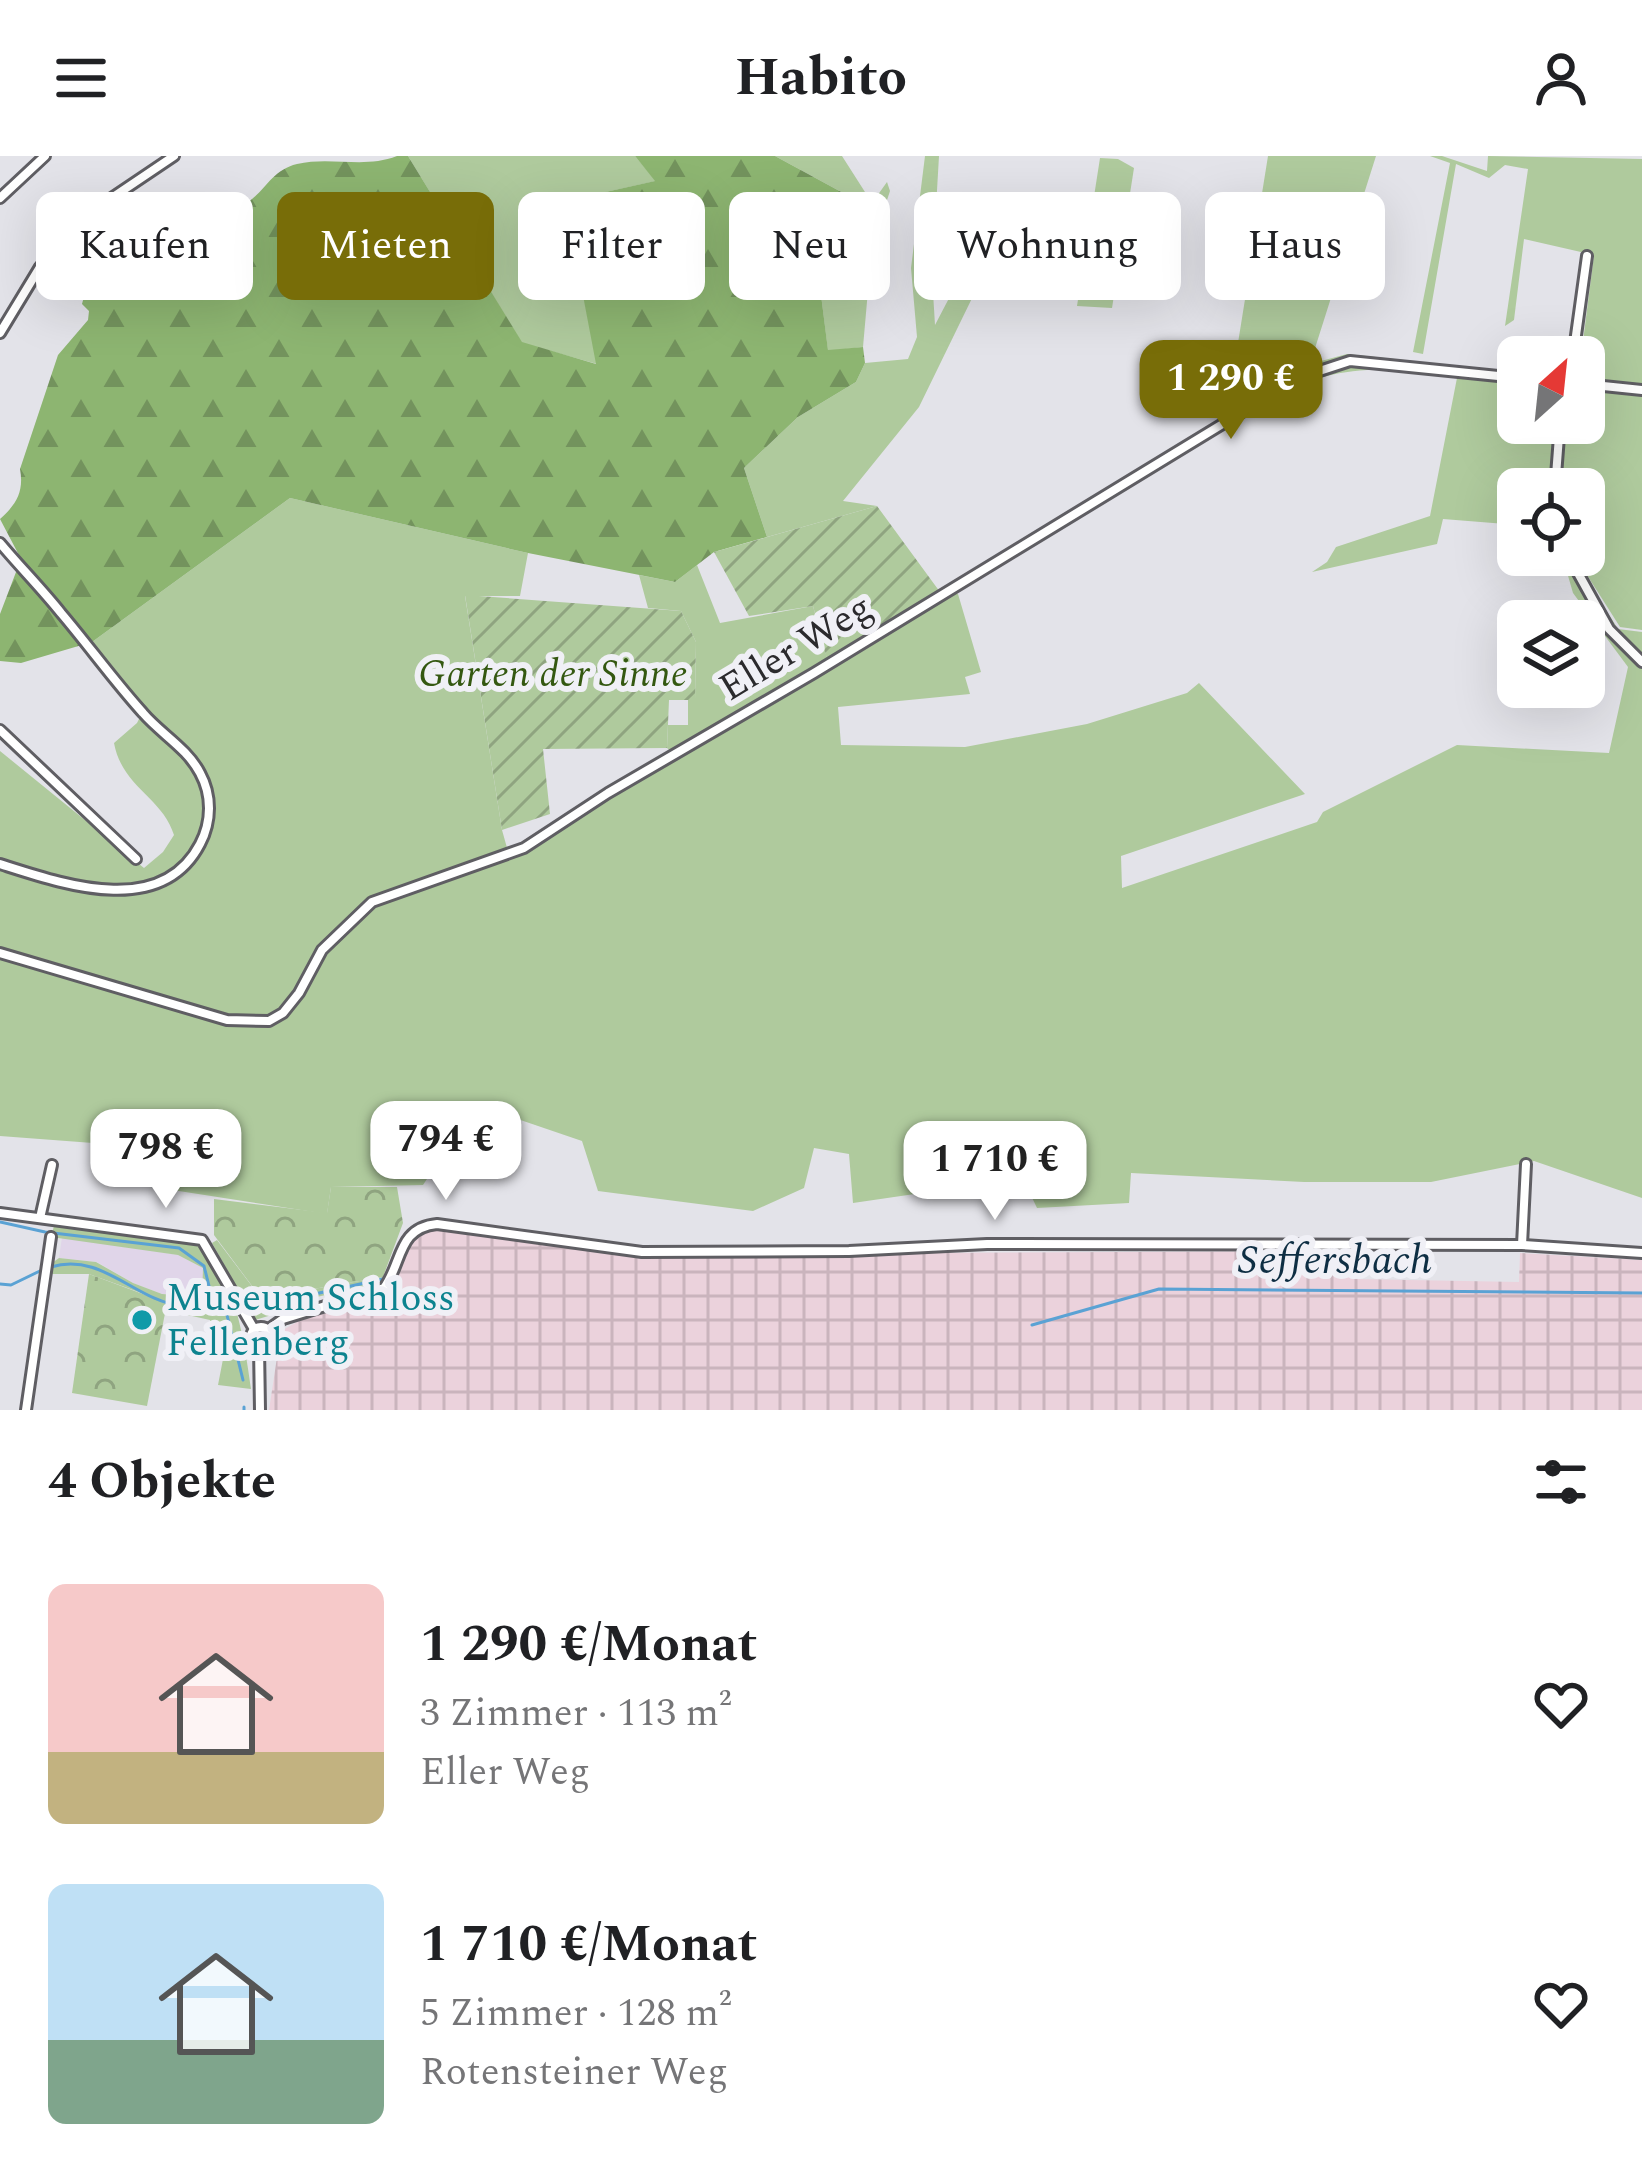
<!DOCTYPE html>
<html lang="de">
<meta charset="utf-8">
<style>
:root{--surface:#fff;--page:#f6f6f6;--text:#202124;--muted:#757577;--accent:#786d08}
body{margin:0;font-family:Spectral,serif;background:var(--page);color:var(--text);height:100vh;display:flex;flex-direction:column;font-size:45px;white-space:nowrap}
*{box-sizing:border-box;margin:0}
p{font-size:39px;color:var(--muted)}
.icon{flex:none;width:66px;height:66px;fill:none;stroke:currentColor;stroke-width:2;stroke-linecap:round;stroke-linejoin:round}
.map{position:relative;height:1254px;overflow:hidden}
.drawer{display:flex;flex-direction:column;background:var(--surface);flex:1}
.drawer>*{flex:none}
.top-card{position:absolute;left:36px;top:36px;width:1572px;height:108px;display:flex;gap:24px}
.needle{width:78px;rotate:27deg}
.fabs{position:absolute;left:1497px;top:180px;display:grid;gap:24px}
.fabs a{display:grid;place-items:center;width:108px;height:108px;border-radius:18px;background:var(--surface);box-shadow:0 12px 48px #0002;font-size:60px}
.price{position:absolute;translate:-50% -102px;padding:0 27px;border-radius:24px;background:#fff;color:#222;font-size:39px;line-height:78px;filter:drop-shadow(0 3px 6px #0008)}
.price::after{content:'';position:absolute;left:50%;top:72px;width:36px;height:27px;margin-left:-18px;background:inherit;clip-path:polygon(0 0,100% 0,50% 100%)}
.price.on{background:var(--accent);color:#fff}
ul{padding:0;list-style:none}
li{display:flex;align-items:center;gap:36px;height:300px;padding:0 48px}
li span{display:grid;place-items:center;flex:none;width:336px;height:240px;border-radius:18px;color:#555}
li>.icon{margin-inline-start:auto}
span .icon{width:144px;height:144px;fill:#fffc;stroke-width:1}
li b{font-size:51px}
h2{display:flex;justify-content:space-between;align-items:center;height:144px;padding:0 48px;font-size:51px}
.tag{padding:0 42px;border-radius:18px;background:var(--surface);box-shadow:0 12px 48px #0002;font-size:42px;line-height:108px}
.tag.on{background:var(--accent);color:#fff}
header{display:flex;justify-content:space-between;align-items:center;height:156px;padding:0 48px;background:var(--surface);font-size:54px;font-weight:700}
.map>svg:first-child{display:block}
</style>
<header><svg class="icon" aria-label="menu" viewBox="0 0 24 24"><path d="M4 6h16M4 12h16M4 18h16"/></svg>Habito<svg class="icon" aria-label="person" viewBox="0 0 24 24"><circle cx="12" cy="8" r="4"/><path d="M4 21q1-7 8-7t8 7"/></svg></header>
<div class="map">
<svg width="1642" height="1254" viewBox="0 0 1642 1254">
<defs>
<pattern id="industrial-grid" width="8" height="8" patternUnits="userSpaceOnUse" patternTransform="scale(3)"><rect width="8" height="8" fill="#ebd2dc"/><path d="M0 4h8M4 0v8" fill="none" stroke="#cab4bd"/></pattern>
<pattern id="forest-firs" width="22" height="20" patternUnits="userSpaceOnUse" patternTransform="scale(3)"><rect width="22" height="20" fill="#8db571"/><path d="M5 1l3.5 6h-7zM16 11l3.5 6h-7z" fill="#73935d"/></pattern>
<pattern id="park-crowns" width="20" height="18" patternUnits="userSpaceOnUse" patternTransform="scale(3)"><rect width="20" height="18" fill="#afca9d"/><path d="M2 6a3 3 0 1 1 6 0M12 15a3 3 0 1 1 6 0" fill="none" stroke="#8fa480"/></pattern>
<pattern id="garden-furrows" width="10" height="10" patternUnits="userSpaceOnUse" patternTransform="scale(3)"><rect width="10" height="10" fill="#afca9d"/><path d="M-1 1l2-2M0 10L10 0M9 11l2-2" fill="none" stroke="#8fa480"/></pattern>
</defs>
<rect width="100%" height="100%" fill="#e3e3e9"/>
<path fill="url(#industrial-grid)" d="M433 1072 633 1098 1355 1095 1354 1123 1519 1126 1520 1097 1642 1104V1254H269L281 1175 304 1162 386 1143 415 1078Z"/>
<path fill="#e0d5e9" d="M62 1081 178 1099 203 1112V1141L162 1138 133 1127 97 1106 59 1102Z"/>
<g fill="#afca9d">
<path d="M408 0H635L656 25 565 45 597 208 522 187Z"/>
<path d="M775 0H842L872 47 887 26 890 35 872 89 863 191 828 195 820 131 845 38Z"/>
<path d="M925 0H939L932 120 935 169 958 125 977 132 919 251 843 345 877 350 767 381 744 312 798 261 856 226 865 207 908 203 917 181 911 112Z"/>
<path d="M1268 0H1376L1310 208 1347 198 1404 204 1457 221 1518 228V267H1584L1581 201 1594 99 1524 83 1514 164 1505 170 1528 13 1505 9 1489 22 1456 8 1423 198 1413 196 1450 7 1430 0H1442L1487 15 1488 0 1642 3V474L1620 471 1587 419 1581 399H1584V333H1518V369L1443 363 1437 388 1312 416 1327 406 1336 391 1430 360 1457 222C1361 203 1307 215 1225 268Z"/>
<path d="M1100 2 1118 3 1134 12 1112 152 1077 150Z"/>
<path d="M290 342 528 397 520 440H465L502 674 509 699 568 668 676 600 667 592 668 569H688V544L695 543 696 486 681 455 648 452 639 419 675 426 697 409 720 467 813 450 827 502 940 436 958 438 981 516 965 521 970 538 838 551 841 589 965 591 1087 568 1187 537 1199 527 1305 638 1121 700 1122 732 1317 666 1323 656 1457 589 1609 597 1628 511 1573 437 1562 399H1579L1585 421 1618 473 1642 476V1042L1534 1005 1431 1026H1304L1131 1017 1129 1047 1037 1052 1002 979 942 982V1034L853 1047 849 998 814 992 804 1032 753 1055 598 1035 582 985 476 949 423 1029 331 1031 327 1058 166 1033 146 991 0 980V595L144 712 163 696 174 679C163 642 122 631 114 587L137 567 145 551 92 486Z"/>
<path d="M54 1070C89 1074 186 1071 210 1098 236 1127 246 1196 251 1233L218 1229 224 1198 210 1194V1164L165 1154 166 1146 89 1118H47L48 1110 59 1102 96 1106 133 1127 162 1138 202 1141 203 1112 178 1099 51 1081Z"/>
<path d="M217 1084 261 1142 383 1121 380 1127 294 1146 295 1152 255 1164 212 1087Z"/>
</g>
<path fill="url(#forest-firs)" d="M397 0H408L522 186 596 208 565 45 655 25 635 0H775L845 38 820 131 828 194 863 191 865 207 856 226 798 261 744 312 767 381 714 396 675 426 528 397 290 342 92 486 21 507 0 505V458L21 403 0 363C17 348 24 335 20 313L58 199 88 164 89 155 82 148C94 94 164 67 211 53 223 49 236 55 247 47 266 34 272 14 297 8 331 0 364 13 397 0Z"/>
<g fill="url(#park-crowns)">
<path d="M331 1031H397L403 1067 383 1121 261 1142 214 1079V1043L327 1057Z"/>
<path d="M89 1118 167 1147 147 1250 72 1237Z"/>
</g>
<g fill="url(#garden-furrows)">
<path d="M877 350 940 436 827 503 813 450 749 460 714 396Z"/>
<path d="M465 439 681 455 696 486 695 544H669L667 592 543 593 550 658 502 674Z"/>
</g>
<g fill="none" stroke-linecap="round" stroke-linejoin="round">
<g stroke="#5aa2d4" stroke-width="3">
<path d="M0 1066 45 1076 179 1092 204 1110 213 1146 230 1154"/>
<path d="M51 1111C101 1095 135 1145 182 1150 191 1151 203 1147 212 1146"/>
<path d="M0 1128 11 1129 42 1114"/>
<path d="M251 1152 383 1123"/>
<path d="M226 1155 243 1224"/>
<path d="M1032 1169 1159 1133 1642 1137"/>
<path d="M244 1254V1251"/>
</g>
<defs>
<g id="minor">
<path d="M0 42 45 0"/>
<path d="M0 177 40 111 76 66 174 0"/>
<path d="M1573 201 1587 100"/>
<path d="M1584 228 1642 234"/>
<path d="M1555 333 1560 267"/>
<path d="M0 387C20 411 42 433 61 457 89 490 114 525 143 557 161 578 187 592 200 617 212 639 212 665 200 688 161 763 63 728 0 708"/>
<path d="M1568 399 1609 473 1642 506"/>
<path d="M0 574 136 703"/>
<path d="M0 797 227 864 269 865 283 857 299 837 322 794 372 746 524 692 608 637 814 517 1298 222 1350 205 1518 222"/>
<path d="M0 1057 202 1084 254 1173"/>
<path d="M40 1062 52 1009"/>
<path d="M1522 1089 1526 1008"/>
<circle cx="261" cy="1181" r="10"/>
<path d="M269 1173 283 1163 384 1132C403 1106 397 1072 437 1068L642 1096 849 1095 987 1088 1522 1089 1642 1097"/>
<path d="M259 1191 260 1254"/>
<path d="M26 1254 51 1081"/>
</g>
</defs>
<use href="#minor" stroke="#5f5e63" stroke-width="14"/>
<use href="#minor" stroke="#fff" stroke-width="8"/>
</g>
<circle fill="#0f9aa8" stroke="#f0f0f6" stroke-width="4.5" cx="142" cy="1164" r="12"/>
<g text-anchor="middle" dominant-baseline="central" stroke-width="12" stroke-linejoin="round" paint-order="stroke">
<g font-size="39" fill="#2b2a2d" stroke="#f0f0f6">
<text transform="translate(796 492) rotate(-31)">Eller Weg</text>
</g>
<g font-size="39" font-style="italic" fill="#345811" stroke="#f0f0f6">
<text x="553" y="518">Garten der Sinne</text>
</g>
<g font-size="39" fill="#0d838f" stroke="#f0f0f6" text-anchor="start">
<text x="166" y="1142">Museum Schloss<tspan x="166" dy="45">Fellenberg</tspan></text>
</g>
<g font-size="42" font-style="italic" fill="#0e2e43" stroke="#f0f0f6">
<text x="1335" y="1104">Seffersbach</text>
</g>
</g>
</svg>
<div class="fabs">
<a><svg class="needle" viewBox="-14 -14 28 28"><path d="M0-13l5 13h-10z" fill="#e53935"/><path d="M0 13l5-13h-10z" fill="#757577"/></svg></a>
<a><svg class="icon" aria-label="locate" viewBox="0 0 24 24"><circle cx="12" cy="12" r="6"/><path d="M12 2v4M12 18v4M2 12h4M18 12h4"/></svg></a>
<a><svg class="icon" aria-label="layers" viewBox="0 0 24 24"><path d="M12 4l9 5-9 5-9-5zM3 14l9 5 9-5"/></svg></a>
</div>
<b class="price on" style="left:1231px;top:286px">1 290 €</b>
<b class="price" style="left:446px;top:1047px">794 €</b>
<b class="price" style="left:166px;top:1055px">798 €</b>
<b class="price" style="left:995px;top:1067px">1 710 €</b>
<div class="top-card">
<a class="tag">Kaufen</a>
<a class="tag on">Mieten</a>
<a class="tag">Filter</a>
<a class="tag">Neu</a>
<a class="tag">Wohnung</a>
<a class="tag">Haus</a>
</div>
</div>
<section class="drawer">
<h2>4 Objekte<svg class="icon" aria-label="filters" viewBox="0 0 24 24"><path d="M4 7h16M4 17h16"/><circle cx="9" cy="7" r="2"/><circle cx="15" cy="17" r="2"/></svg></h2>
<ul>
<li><span style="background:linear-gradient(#f6c9c9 70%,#c2b280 0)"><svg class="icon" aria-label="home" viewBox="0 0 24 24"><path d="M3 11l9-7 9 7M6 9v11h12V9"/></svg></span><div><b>1 290 €/Monat</b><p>3 Zimmer · 113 m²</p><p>Eller Weg</p></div><svg class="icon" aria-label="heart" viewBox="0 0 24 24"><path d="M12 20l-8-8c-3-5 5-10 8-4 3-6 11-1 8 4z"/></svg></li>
<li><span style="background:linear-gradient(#bfe0f5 65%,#7fa58c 0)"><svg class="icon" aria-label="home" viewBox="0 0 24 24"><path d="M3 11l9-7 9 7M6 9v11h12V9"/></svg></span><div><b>1 710 €/Monat</b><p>5 Zimmer · 128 m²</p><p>Rotensteiner Weg</p></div><svg class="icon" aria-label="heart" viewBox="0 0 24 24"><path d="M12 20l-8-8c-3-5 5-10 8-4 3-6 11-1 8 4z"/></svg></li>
</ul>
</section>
